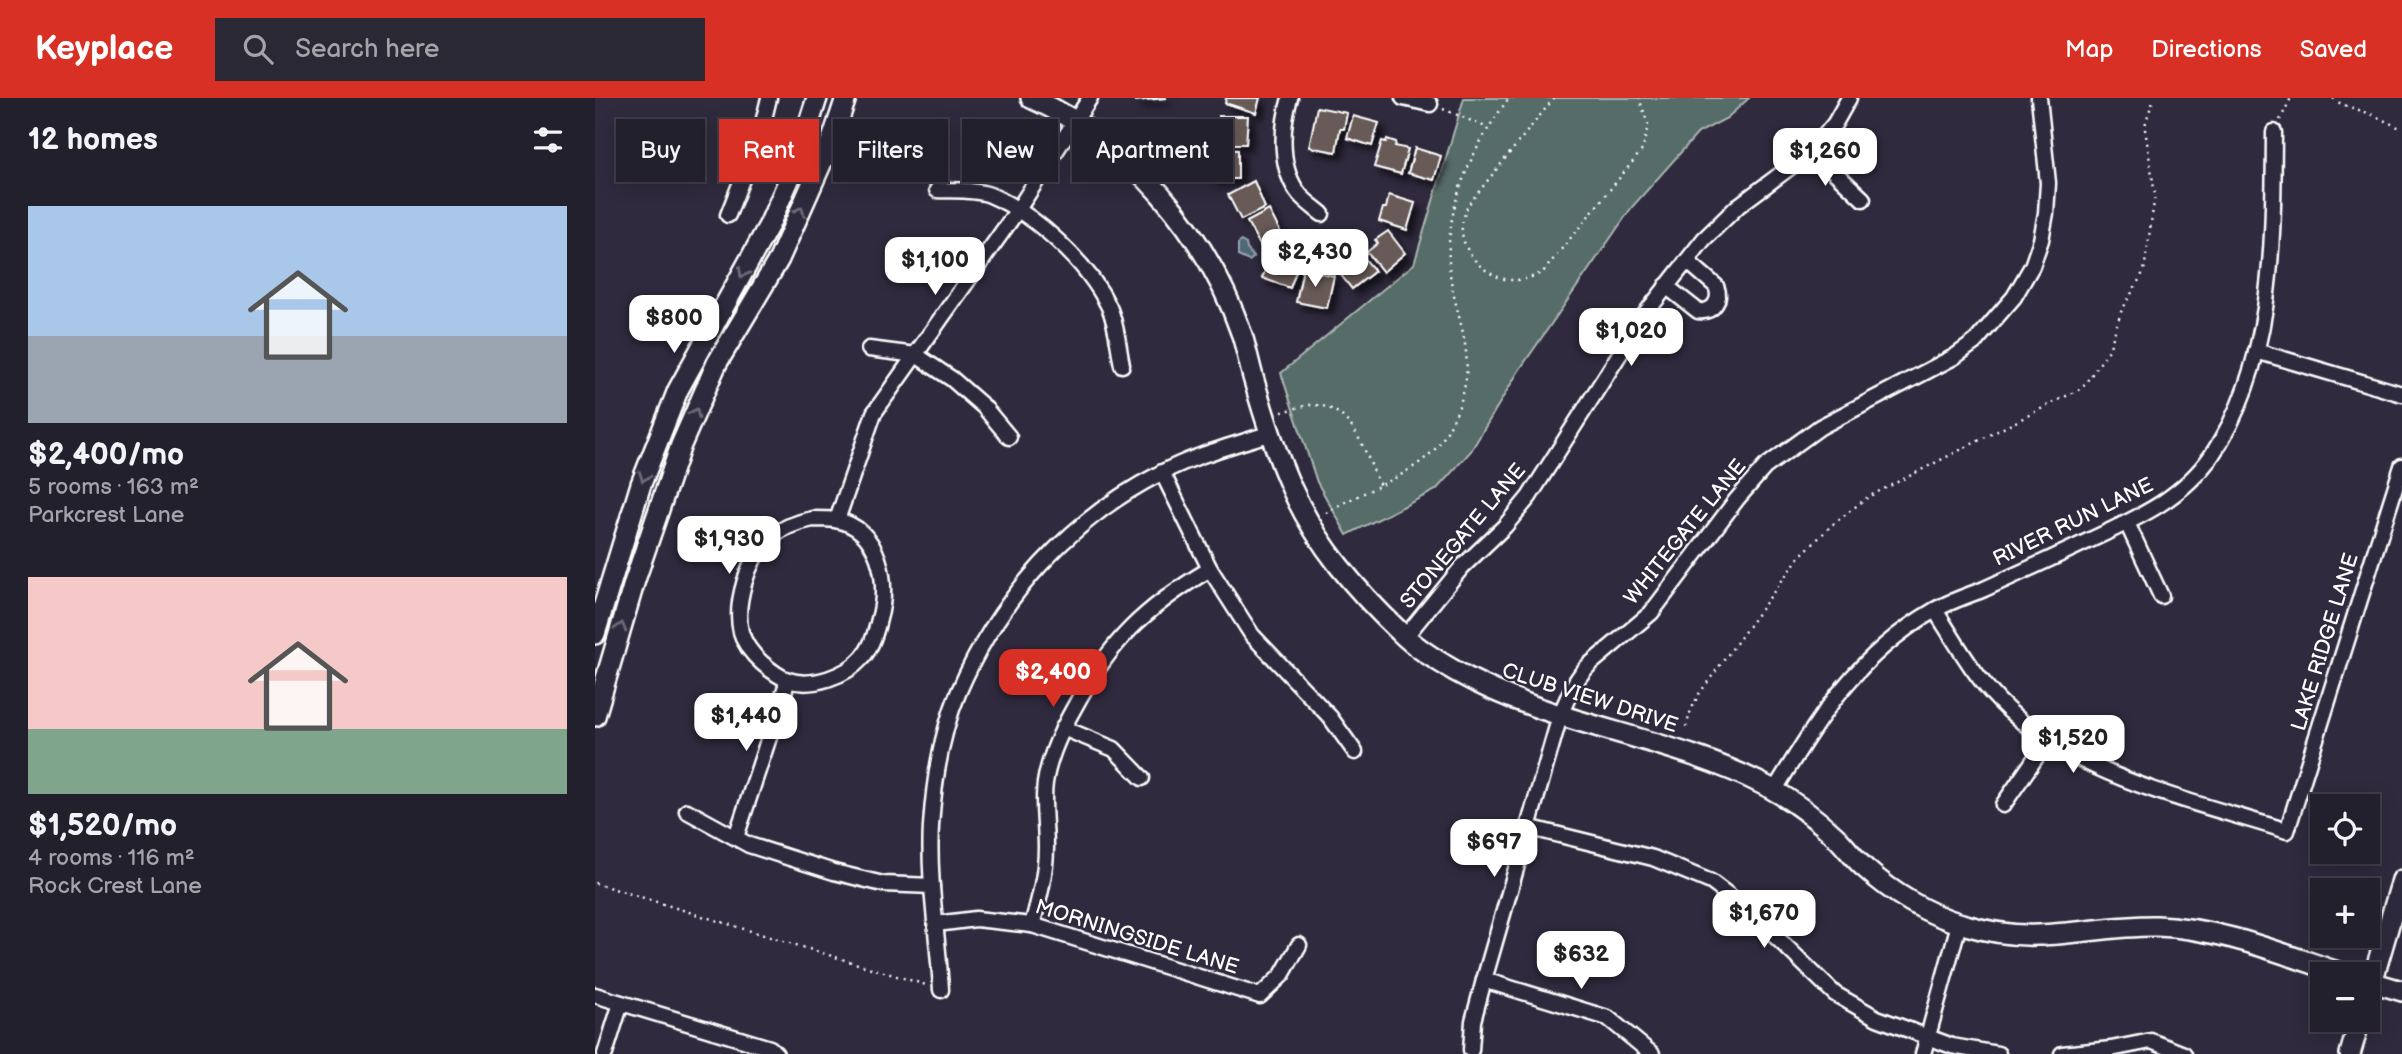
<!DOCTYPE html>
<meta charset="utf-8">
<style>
:root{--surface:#23202e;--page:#2b2836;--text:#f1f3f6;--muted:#a3a3aa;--line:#403e4a;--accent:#d93025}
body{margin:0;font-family:"Balsamiq Sans",sans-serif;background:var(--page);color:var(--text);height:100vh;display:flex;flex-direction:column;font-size:26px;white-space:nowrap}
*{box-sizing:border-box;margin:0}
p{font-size:23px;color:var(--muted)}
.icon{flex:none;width:38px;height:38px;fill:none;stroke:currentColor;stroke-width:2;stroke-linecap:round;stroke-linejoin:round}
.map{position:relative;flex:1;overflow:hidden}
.details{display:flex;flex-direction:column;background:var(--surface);width:595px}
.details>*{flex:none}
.banner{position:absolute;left:21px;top:21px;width:665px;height:63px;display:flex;gap:14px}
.controls{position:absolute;left:1715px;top:696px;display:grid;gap:14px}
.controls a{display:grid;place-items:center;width:70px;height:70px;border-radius:0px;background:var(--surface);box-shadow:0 4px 18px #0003,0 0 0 2px var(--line);font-size:35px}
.price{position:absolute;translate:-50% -60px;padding:0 16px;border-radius:14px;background:#fff;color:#222;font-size:23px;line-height:46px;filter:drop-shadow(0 2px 4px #0008)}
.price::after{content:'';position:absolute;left:50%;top:42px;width:21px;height:16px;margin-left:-10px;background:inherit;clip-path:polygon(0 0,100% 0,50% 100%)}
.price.active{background:var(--accent);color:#fff}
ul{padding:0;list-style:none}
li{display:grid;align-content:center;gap:14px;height:371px;padding:0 28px}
li span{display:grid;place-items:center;height:217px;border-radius:0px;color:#555}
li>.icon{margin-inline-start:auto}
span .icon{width:126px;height:126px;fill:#fffc;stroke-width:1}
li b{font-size:30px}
h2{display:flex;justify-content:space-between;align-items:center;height:84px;padding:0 28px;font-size:30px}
.tag{padding:0 24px;border-radius:0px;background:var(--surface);box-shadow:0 4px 18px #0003,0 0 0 2px var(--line);font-size:24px;line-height:63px}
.tag.active{background:var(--accent);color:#fff}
header{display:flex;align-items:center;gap:42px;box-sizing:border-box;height:98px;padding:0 35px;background:var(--accent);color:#fff}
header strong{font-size:33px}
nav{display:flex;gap:38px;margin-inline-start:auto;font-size:24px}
.search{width:490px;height:63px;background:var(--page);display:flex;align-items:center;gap:18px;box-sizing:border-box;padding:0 24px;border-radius:0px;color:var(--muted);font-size:26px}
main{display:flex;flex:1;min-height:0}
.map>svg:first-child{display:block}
</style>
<header>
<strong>Keyplace</strong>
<div class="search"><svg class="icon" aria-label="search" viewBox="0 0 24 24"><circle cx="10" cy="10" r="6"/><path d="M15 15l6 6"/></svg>Search here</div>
<nav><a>Map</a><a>Directions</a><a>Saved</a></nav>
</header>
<main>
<section class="details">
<h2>12 homes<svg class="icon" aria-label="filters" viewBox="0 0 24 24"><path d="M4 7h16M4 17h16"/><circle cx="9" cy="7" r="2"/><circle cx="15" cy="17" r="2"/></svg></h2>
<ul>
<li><span style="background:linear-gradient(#a9c7e8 60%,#9aa5b1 0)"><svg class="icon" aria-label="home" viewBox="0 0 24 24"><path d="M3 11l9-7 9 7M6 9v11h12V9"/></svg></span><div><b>$2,400/mo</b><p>5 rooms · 163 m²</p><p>Parkcrest Lane</p></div></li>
<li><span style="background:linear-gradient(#f6c9c9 70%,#7fa58c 0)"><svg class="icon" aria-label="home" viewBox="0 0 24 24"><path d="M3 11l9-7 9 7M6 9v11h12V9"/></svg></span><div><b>$1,520/mo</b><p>4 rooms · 116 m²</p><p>Rock Crest Lane</p></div></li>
</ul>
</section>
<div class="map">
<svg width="1807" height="956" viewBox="0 0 1807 956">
<defs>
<filter id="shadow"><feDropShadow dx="6" dy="6" stdDeviation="3.5" flood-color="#0009"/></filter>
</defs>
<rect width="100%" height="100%" fill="#2f2a3d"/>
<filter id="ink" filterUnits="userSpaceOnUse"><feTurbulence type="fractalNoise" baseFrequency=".0143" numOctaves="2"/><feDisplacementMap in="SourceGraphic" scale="14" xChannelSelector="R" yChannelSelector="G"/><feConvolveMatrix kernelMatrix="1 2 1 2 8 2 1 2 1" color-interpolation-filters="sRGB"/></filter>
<g filter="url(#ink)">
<path fill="#576c67" stroke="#abb6b3" stroke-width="2" d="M869 0H1154L1132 20 1103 35 1037 109 923 274 876 353 841 392 752 437 722 384 686 275 819 166Z"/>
<g fill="#50677a" stroke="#96a4af" stroke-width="2">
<path d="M599 25H604L607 29 596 44 587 38Z"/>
<path d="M580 56 588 62H599V66L593 76 588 75 576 64 577 57Z"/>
<path d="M646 143 651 146 652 151 659 159 654 163 643 158V146Z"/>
</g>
<g fill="#685a57" stroke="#fff" stroke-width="2" filter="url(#shadow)">
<path d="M541 0H572L541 3Z"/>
<path d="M631 0H665L661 15 630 5Z"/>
<path d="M722 9 752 15 749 31H745L741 54 714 49Z"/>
<path d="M624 18H653L651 46H625Z"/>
<path d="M758 18 784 25 777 48 752 40Z"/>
<path d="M792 41 801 44 800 48 813 51 806 76 779 69 787 43 791 44Z"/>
<path d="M820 50 846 58 839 82 813 75Z"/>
<path d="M617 51 643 52V81H617Z"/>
<path d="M659 83 670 110 646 122 633 97Z"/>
<path d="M794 97 820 105 812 132 784 123 788 110H791Z"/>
<path d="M674 112 687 137 666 149 652 124Z"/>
<path d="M793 133 810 155 788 174 772 154 783 145 780 142Z"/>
<path d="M679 152 692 157 691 160 704 165 695 190 667 180Z"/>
<path d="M764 154 780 173 757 191 742 172Z"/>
<path d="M708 171 739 178 732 210 701 204Z"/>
</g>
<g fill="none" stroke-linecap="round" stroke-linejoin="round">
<defs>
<g id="street">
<path d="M695 0C686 30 684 72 705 97 711 104 720 110 727 116"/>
<path d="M808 0 835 6"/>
<path d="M1217 53 1268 101"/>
<path d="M342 92C358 93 380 91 395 97 440 116 493 165 514 209 522 227 523 248 527 267"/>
<path d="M133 117 166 33 174 0"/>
<path d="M1071 188 1103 213C1118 215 1127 202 1121 188L1092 163"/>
<path d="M274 251 321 257 357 281 389 309 414 339"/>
<path d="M1661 253 1807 296"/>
<path d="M567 374 615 471 657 537 735 619 760 654"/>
<path d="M218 421C225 421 233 421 240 422 285 429 295 485 284 521 281 534 276 550 267 560 251 578 217 590 193 582 184 579 174 571 167 565 158 557 149 545 146 534 139 506 153 459 175 440 188 429 202 424 218 421Z"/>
<path d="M242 422 279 315 422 113 495 0"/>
<path d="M1532 425 1566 498"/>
<path d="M1340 512C1360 543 1378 576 1404 603 1478 679 1595 702 1692 733L1807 368"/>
<path d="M810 539 867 469 910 428 934 399 1050 216 1109 141 1143 108 1217 53 1240 25 1254 0"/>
<path d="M468 630 519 651 547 680"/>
<path d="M1179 693C1225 618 1260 559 1338 513 1353 504 1371 498 1387 492 1422 476 1458 460 1493 443 1540 421 1586 402 1617 357 1680 263 1678 143 1679 34"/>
<path d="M1408 707 1453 642"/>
<path d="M92 713 154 747 239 774 288 786 337 788"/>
<path d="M932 729 1058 760 1116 784 1153 812 1240 896 1282 920 1357 948 1403 956"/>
<path d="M141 739 193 582"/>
<path d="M341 826 381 821 437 827 665 898 687 877 704 847"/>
<path d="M437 827C444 802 451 776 451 749 451 727 447 707 450 685 454 658 466 633 479 610 515 543 550 510 615 471"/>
<path d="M889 882 1013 920 1057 956"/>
<path d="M346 892C343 838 333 782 336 728 339 682 346 635 364 593 404 500 475 421 566 375 600 357 639 347 676 335"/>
<path d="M0 897 175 950 181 956"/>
<path d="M876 952 878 923 889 882 965 618C973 599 979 582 994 567L1056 515 1142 401 1170 369 1225 329 1359 259 1380 244 1419 199 1437 168 1446 142 1451 115 1453 85 1444 0"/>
<path d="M10 956 26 905"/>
<path d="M1328 956 1364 826"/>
<path d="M1467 956 1516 951 1556 943 1589 956"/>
</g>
<g id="secondary">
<path d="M436 0C536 44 612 135 647 237 652 253 655 270 660 286 670 321 682 358 697 391 722 447 761 492 805 534 821 550 841 562 860 573 958 629 1074 637 1173 689 1197 702 1222 721 1242 740 1252 750 1260 762 1271 771 1296 794 1333 817 1367 826 1390 833 1418 838 1443 837 1483 836 1522 827 1562 828 1627 830 1692 858 1752 877"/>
<path d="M0 536 46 386 83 292 174 127 201 66 222 0"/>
<path d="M0 618 40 482 86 347 122 265 184 161 238 39 251 0"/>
<path d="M1773 883 1807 893"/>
<path d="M1773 898 1807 782"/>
<path d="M1755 956 1765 922"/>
</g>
</defs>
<use href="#street" stroke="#fff" stroke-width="19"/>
<use href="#secondary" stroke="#fff" stroke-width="24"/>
<g stroke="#fff" stroke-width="2.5" stroke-dasharray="2 5" stroke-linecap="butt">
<path d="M959 0 873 107C870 115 866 125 867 134 869 159 897 184 921 182 931 182 940 178 948 174L1048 51 1053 26 1044 0"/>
<path d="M1738 0 1746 6 1776 16 1807 31"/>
<path d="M848 11 893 30"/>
<path d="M1685 22 1696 0"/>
<path d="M687 314C697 312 710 306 720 307 759 309 771 358 785 388"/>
<path d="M731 415C766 393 807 383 837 354 847 345 854 330 860 318 891 249 850 213 854 146 857 92 882 43 914 0"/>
<path d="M1091 629 1096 612 1104 596 1205 458 1237 427 1273 399 1487 290 1514 252 1526 214 1549 173 1560 97 1550 31 1551 23 1559 0"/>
<path d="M0 785 331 887"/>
</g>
<use href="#street" stroke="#2f2a3d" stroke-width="14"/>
<use href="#secondary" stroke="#2f2a3d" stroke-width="19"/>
</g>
<defs><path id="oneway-chevron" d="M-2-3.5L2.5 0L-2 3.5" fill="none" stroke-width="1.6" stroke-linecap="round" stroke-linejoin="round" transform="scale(1.75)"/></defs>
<g stroke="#6d6a77">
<use href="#oneway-chevron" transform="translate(205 113) rotate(-66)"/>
<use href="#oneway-chevron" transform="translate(148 175) rotate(119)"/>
<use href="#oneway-chevron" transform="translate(100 315) rotate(-66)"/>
<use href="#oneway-chevron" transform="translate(49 379) rotate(111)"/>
<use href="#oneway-chevron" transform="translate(26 529) rotate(-74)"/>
</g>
</g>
<g text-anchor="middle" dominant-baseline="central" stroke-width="5" stroke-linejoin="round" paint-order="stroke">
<g font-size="21" fill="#fff" stroke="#2f2a3d">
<text transform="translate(1478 424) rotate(-26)">RIVER RUN LANE</text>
<text transform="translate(1090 434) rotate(-51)">WHITEGATE LANE</text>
<text transform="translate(868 438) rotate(-50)">STONEGATE LANE</text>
<text transform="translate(1730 544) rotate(-73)">LAKE RIDGE LANE</text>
<text transform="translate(995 600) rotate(18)">CLUB VIEW DRIVE</text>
<text transform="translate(542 839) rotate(17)">MORNINGSIDE LANE</text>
</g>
</g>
</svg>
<div class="controls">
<a><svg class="icon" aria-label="locate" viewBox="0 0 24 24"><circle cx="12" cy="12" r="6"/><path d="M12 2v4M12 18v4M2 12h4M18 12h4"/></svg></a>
<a>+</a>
<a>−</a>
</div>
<b class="price" style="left:1230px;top:90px">$1,260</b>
<b class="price" style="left:720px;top:191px">$2,430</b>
<b class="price" style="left:340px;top:199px">$1,100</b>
<b class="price" style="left:79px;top:257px">$800</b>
<b class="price" style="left:1036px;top:270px">$1,020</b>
<b class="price" style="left:134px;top:478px">$1,930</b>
<b class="price active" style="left:458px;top:611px">$2,400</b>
<b class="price" style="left:151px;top:655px">$1,440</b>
<b class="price" style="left:1478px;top:677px">$1,520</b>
<b class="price" style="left:899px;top:781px">$697</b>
<b class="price" style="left:1169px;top:852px">$1,670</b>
<b class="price" style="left:986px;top:893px">$632</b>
<div class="banner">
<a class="tag">Buy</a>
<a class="tag active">Rent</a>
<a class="tag">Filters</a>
<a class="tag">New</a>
<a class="tag">Apartment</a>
</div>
</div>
</main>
